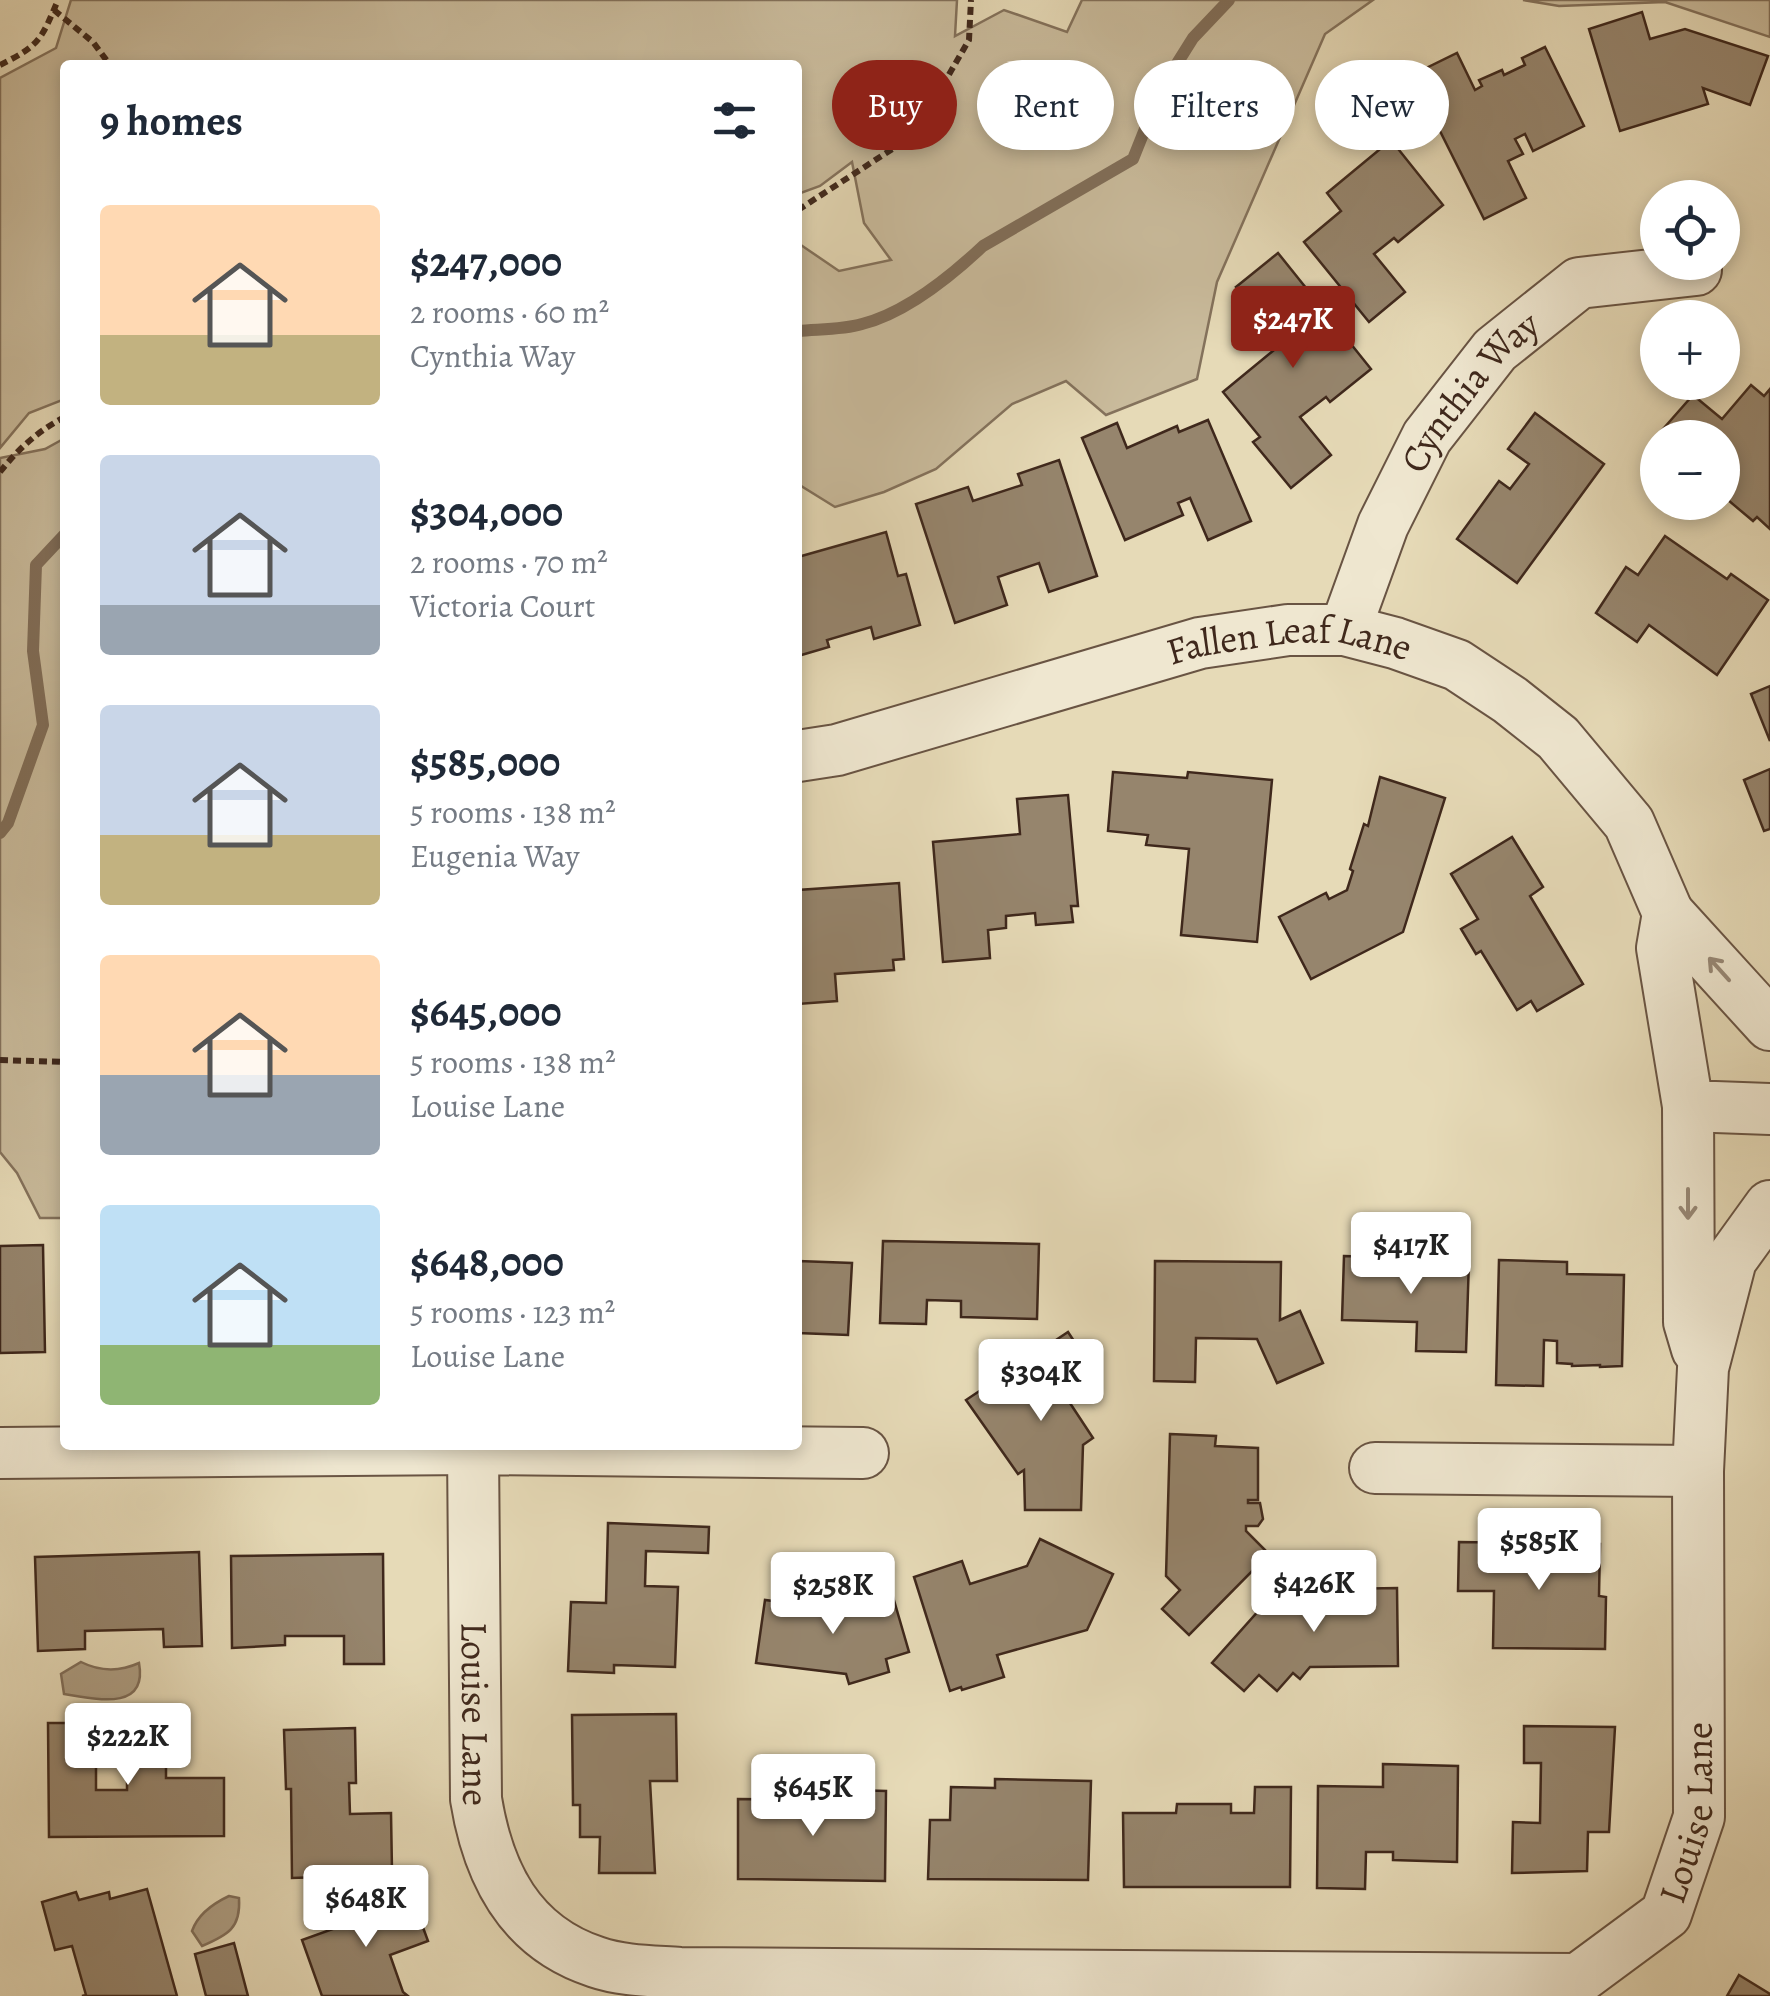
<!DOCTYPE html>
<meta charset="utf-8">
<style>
:root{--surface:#fff;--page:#f2f2f3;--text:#1f2937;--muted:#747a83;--accent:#8f2418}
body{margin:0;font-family:Alegreya,serif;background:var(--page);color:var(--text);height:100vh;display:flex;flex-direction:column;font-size:38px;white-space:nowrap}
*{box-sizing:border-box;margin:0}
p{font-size:32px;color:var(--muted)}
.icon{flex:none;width:55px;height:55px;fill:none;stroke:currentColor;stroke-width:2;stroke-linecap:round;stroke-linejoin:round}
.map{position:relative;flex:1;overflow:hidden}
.drawer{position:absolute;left:60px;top:60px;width:742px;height:1390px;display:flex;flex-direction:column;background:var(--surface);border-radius:10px;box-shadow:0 5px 15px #0003}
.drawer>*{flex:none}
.guide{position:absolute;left:832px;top:60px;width:788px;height:90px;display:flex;gap:20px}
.tools{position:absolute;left:1640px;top:180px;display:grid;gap:20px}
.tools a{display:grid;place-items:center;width:100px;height:100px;border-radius:50%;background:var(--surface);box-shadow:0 5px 15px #0003;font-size:50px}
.price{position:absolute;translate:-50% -85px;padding:0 22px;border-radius:10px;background:#fff;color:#222;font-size:32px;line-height:65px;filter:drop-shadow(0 2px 5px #0008)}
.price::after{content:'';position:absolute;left:50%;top:60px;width:30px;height:22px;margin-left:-15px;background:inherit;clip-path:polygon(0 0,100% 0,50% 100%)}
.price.current{background:var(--accent);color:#fff}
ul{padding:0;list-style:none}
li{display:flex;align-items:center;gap:30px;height:250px;padding:0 40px}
li span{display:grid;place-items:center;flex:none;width:280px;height:200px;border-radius:10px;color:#555}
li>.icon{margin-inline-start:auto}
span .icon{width:120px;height:120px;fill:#fffc;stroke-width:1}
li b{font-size:42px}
h2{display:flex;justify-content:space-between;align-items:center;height:120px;padding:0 40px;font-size:42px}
.pill{padding:0 35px;border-radius:45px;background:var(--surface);box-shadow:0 5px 15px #0003;font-size:35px;line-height:90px}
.pill.current{background:var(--accent);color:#fff}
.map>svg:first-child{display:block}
</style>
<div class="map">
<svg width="1770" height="1996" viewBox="0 0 1770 1996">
<rect width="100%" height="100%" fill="#e6dab7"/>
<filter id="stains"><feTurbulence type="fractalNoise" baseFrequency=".002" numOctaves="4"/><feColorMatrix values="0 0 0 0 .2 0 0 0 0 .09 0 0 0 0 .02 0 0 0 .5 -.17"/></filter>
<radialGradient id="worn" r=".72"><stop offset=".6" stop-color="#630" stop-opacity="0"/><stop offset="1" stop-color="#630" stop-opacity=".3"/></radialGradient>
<g fill="#cabc9d" stroke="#84725c" stroke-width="2.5">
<path d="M71 0H957L955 36 1004 10 1067 32 1082 0H1373L1325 34 1217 282 1197 379 1106 415 1066 381 1012 404 936 469 884 492 835 507 798 484V243L839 271 891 260 864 223 852 162 820 186 798 194V65H65V399L29 413 0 448V78L56 48Z"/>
<path d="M1523 0H1770V37L1665 2 1559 6Z"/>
<path d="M65 438V1218H40L17 1173 0 1152V458L45 449Z"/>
</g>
<g fill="#ad9d82" stroke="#816e59" stroke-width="2.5">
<path d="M81 1662C101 1672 119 1672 139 1663 148 1712 95 1699 64 1694L61 1674Z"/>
<path d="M229 1896 239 1898C241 1928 228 1935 202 1946L192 1931C198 1914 212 1904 229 1896Z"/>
</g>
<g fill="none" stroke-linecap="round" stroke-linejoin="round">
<g stroke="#816e59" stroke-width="12">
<path d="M798 331C818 329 842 330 862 324 906 313 950 277 983 246L1133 159 1161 89 1193 38 1229 0"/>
<path d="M0 833 8 823 43 725 33 651 36 565 65 534"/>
</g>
</g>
<g fill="#96856d" stroke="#3f281c" stroke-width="2.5">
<path d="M1642 12 1650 39 1685 29 1768 56 1750 105 1703 88 1708 104 1620 131 1589 29Z"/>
<path d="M1545 47 1584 126 1533 151 1525 134 1515 139 1523 154 1508 161 1526 198 1484 219 1412 75 1457 53 1475 90 1482 86 1479 80 1502 70 1504 75 1525 65 1522 58Z"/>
<path d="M1391 140 1443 205 1398 242 1394 238 1374 254 1405 292 1369 322 1304 242 1341 211 1327 193Z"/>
<path d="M1278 253 1371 369 1330 402 1326 397 1300 417 1331 455 1291 488 1253 442 1260 437 1223 392 1291 336 1277 318 1268 326 1236 287Z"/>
<path d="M1751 385 1764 396 1770 389V529L1757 517 1753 521 1722 495V438L1656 437 1693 395 1722 419Z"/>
<path d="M1535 413 1604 464 1517 583 1457 539 1499 481 1510 489 1529 464 1508 449Z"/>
<path d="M1208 420 1251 521 1208 540 1190 498 1178 503 1183 515 1125 540 1082 438 1117 423 1127 448 1177 426 1179 432Z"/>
<path d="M1059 460 1097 576 1049 592 1039 563 998 577 1007 605 955 623 916 504 968 487 973 501 1022 485 1018 474Z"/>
<path d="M886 532 898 576 906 574 920 625 874 639 871 627 827 640 829 647 798 656V557Z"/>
<path d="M1665 536 1727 579 1731 574 1768 600 1717 675 1649 625 1637 642 1596 613 1626 567 1638 575Z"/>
<path d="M1770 686V741L1751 694Z"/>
<path d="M1770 769V829L1764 831 1744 780Z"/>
<path d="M1113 772 1187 778 1188 772 1272 780 1257 942 1181 935 1189 849 1146 845 1148 835 1108 831Z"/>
<path d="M1380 777 1445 798 1403 932 1311 979 1279 917 1326 893 1329 899 1347 890 1353 871 1350 869 1364 824 1368 826Z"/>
<path d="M1068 795 1078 906H1071L1073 922 1036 925 1035 913 1006 916V928L988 930 990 958 943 962 933 842 1020 834 1017 799Z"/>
<path d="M1512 837 1543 887 1530 896 1583 984 1537 1011 1531 1001 1517 1010 1481 951 1476 954 1461 929 1478 919 1451 874Z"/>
<path d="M899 883 904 959 893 960 894 970 835 974 837 1001 798 1004V890Z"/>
<path d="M883 1241 1039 1244 1037 1319 961 1317V1301L927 1300 926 1324 880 1323Z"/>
<path d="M43 1245 45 1352 0 1353V1246Z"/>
<path d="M1344 1256 1469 1260 1466 1352 1416 1351 1417 1322 1342 1320Z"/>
<path d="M1499 1260 1567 1262V1274L1624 1275 1622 1366 1600 1367V1365L1572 1366V1364L1557 1363V1341L1544 1340 1543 1386 1496 1385Z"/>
<path d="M798 1261 852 1263 848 1335 798 1333Z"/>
<path d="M1155 1261 1281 1262 1280 1320 1300 1311 1323 1363 1277 1383 1257 1339 1196 1338 1195 1382 1154 1381Z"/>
<path d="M1068 1332 1095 1373 1064 1394 1093 1438 1083 1445 1081 1510H1025L1024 1470 1018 1474 966 1400Z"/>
<path d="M1170 1434 1216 1436 1215 1446 1258 1448V1500H1248V1503H1260L1263 1519 1258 1526H1246V1531L1269 1554 1189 1635 1162 1609 1180 1590 1166 1576Z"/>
<path d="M608 1523 709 1527 708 1553 646 1551 645 1586 678 1587 675 1667 614 1665V1673L568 1671 571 1602 606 1603Z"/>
<path d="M1040 1539 1113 1574 1087 1630 997 1655 1004 1677 962 1690 961 1687 950 1691 914 1577 962 1561 970 1584 1027 1566Z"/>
<path d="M1459 1542 1600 1544 1599 1596 1606 1597 1605 1649 1493 1648 1494 1591H1458Z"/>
<path d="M199 1552 202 1646 164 1647 163 1629 85 1631V1649L38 1651 35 1557Z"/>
<path d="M383 1554 384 1664H344V1636H285V1645L232 1648 231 1556Z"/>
<path d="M1397 1588 1398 1666 1310 1667 1300 1679 1293 1673 1277 1691 1259 1675 1244 1691 1212 1663 1277 1590Z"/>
<path d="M891 1590 909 1652 886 1659 889 1672 849 1684 846 1674 756 1663 765 1600 827 1608Z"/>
<path d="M676 1714 677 1781H650L655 1873H599L600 1837H580V1805H573L572 1715Z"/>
<path d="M174 1722V1765L166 1764V1778H224V1836L49 1837 48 1723H96V1790H127V1723Z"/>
<path d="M1524 1726 1615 1727 1609 1832H1588L1587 1871 1512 1873 1513 1822 1540 1823 1541 1763H1524Z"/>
<path d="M355 1728 356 1783H349L350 1814 391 1813 392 1870 322 1872V1877L292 1878 291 1789H286L284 1730Z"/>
<path d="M1383 1764 1458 1766 1457 1862 1393 1860V1852H1366L1365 1889 1317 1888 1318 1786 1383 1787Z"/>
<path d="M995 1779 1091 1781 1088 1880 928 1879 930 1820H950L951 1787 995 1788Z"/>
<path d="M1255 1787H1291L1290 1887H1124L1123 1813H1176L1177 1804H1231V1813H1254Z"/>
<path d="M851 1790 886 1791 885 1881 738 1879V1799L851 1800Z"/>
<path d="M147 1889 177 1996H82L86 1995 72 1946 55 1950 42 1902 76 1892 79 1900 109 1892 110 1899Z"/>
<path d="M410 1892 428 1941 390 1955 403 1992 408 1996H322L302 1940 358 1920 356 1912Z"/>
<path d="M234 1943 248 1996H206L195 1954Z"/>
<path d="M1739 1975 1770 1994V1996H1727Z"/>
</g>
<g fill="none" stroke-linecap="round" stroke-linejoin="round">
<defs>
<g id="minor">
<path id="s1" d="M1345 630 1383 525 1427 437 1495 350 1579 283 1696 270"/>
<path id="s2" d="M798 756 837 750 1200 643 1288 630H1345L1395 643 1457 665 1510 700 1558 738 1629 823 1668 913 1662 948 1688 1106 1770 1109"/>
<path d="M1668 913 1770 1025"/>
<path d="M1688 1106 1689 1322 1697 1349"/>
<path d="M0 1453 473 1449V1445"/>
<path id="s3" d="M863 1453 473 1449 476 1799C488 1873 519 1937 596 1962 622 1971 652 1971 680 1973L1578 1979 1666 1914 1699 1817 1698 1471 1703 1368 1731 1260 1770 1206"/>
<path d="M1375 1468 1698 1471"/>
</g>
</defs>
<use href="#minor" stroke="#695443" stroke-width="54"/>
<g stroke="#3f281c" stroke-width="6" stroke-dasharray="8 5" stroke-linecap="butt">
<path d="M54 10 93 42 110 65"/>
<path d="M0 65C40 45 41 40 58 0"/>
<path d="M798 210 914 135 969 40 971 0"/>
<path d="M0 472C18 449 39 430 65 417"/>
<path d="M0 1060 65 1062"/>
</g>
<use href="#minor" stroke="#efe7d0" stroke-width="50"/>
</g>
<defs><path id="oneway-shaft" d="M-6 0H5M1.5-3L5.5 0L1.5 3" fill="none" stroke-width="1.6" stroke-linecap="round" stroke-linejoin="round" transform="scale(2.5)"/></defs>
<g stroke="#978876">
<use href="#oneway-shaft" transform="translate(1719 969) rotate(-132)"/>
<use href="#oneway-shaft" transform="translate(1688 1204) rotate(90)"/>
</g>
<g text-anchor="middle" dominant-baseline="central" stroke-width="10" stroke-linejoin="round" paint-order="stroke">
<g font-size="38" fill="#3f281c" stroke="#efe7d0">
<text stroke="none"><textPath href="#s1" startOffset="272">Cynthia Way</textPath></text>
<text stroke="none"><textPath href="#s2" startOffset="508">Fallen Leaf Lane</textPath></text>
<text stroke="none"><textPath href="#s3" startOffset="655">Louise Lane</textPath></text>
<text stroke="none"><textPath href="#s3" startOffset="2152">Louise Lane</textPath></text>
</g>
</g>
<rect width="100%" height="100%" filter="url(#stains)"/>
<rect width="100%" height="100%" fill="url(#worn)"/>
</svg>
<div class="tools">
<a><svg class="icon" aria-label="locate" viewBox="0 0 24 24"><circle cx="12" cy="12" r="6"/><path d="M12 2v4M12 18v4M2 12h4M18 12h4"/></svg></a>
<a>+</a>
<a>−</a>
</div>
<b class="price current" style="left:1293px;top:371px">$247K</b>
<b class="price" style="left:1411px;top:1297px">$417K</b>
<b class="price" style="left:1041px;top:1424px">$304K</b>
<b class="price" style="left:1539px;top:1593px">$585K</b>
<b class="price" style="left:1314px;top:1635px">$426K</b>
<b class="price" style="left:833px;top:1637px">$258K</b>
<b class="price" style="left:128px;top:1788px">$222K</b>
<b class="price" style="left:813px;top:1839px">$645K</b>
<b class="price" style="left:366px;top:1950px">$648K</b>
<div class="guide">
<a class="pill current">Buy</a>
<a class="pill">Rent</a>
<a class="pill">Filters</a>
<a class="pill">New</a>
</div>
<section class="drawer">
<h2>9 homes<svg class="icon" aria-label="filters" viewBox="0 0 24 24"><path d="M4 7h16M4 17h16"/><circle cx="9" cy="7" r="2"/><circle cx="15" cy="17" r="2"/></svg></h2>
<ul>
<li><span style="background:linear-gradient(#ffd9b3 65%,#c2b280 0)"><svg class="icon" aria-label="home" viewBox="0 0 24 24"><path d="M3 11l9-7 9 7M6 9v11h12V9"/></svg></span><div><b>$247,000</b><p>2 rooms · 60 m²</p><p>Cynthia Way</p></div></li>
<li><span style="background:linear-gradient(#c9d6e8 75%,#9aa5b1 0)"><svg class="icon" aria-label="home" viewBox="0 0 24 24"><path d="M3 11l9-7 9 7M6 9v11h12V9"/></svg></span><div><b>$304,000</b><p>2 rooms · 70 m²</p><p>Victoria Court</p></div></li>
<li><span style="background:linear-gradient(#c9d6e8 65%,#c2b280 0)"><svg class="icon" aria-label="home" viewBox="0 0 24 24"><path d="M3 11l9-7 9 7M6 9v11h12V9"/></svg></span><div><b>$585,000</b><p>5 rooms · 138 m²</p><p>Eugenia Way</p></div></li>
<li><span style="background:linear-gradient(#ffd9b3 60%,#9aa5b1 0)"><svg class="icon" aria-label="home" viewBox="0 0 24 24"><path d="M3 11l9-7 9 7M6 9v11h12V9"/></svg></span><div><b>$645,000</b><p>5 rooms · 138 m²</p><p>Louise Lane</p></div></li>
<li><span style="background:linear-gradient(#bfe0f5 70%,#8fb573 0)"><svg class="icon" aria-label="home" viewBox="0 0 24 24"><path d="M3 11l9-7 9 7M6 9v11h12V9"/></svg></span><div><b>$648,000</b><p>5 rooms · 123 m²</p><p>Louise Lane</p></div></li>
</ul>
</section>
</div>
